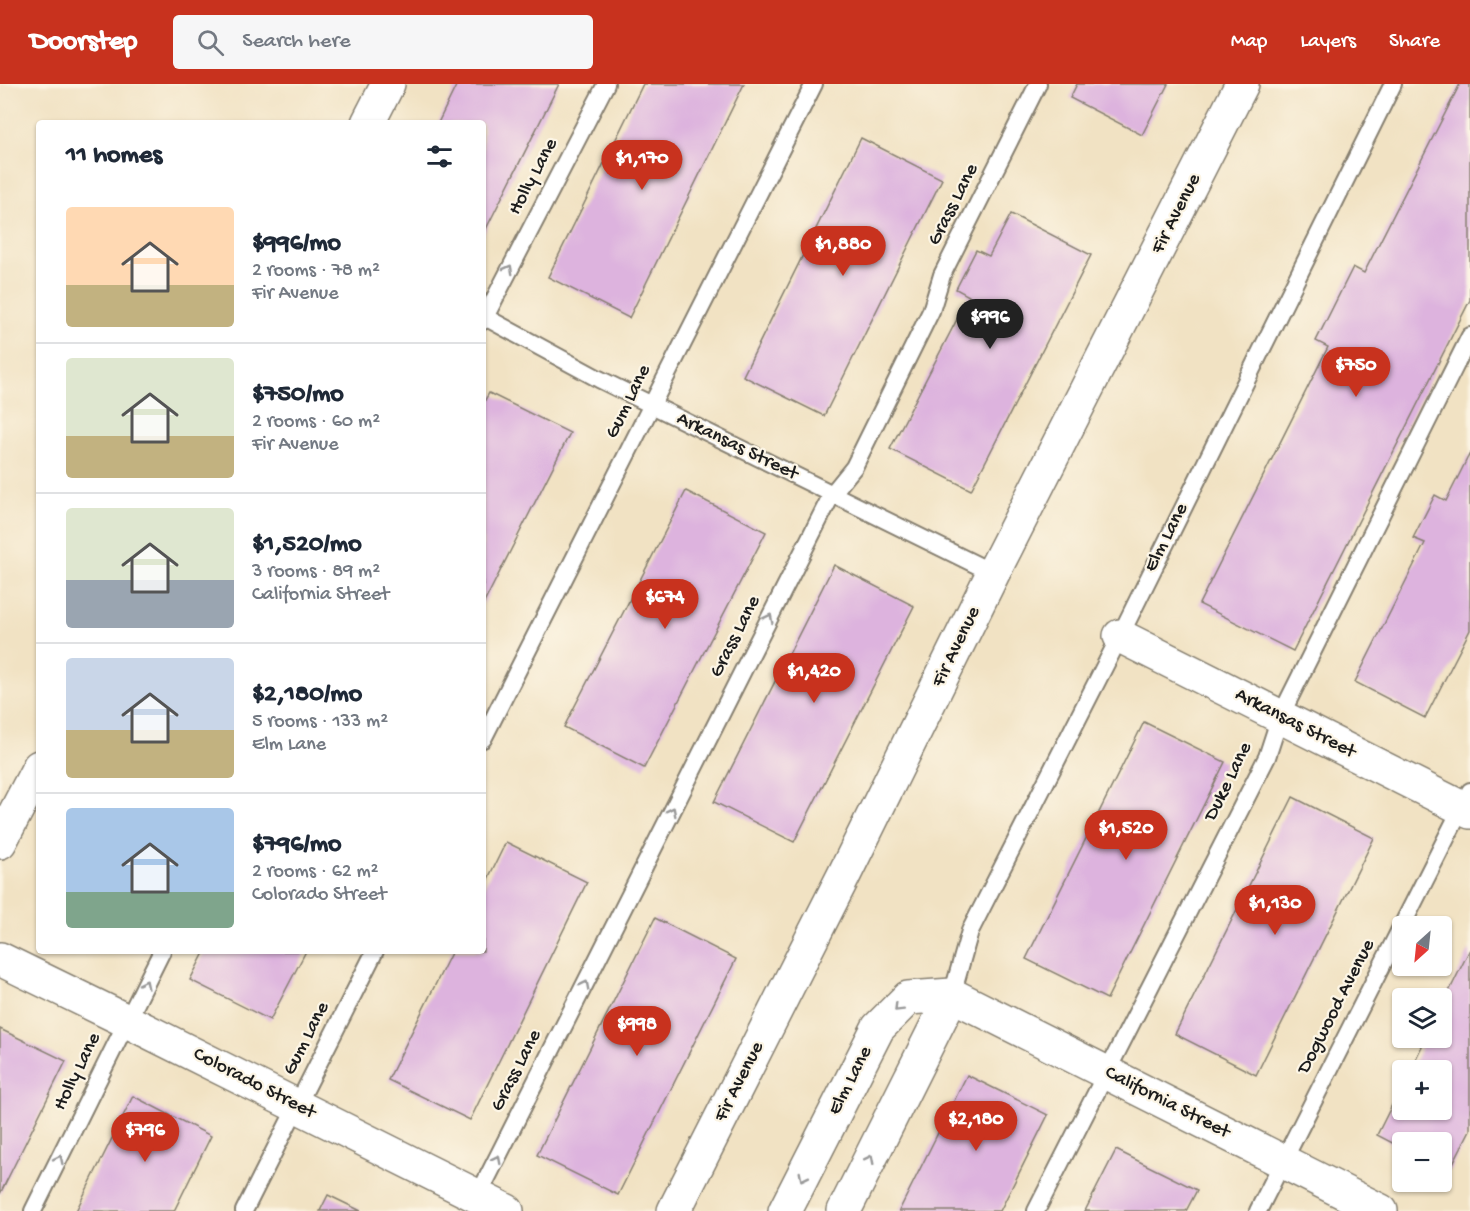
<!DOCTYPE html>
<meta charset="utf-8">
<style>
:root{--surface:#fff;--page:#f6f6f7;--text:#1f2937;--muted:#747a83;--line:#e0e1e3;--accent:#c8321e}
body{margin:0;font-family:"Gochi Hand",sans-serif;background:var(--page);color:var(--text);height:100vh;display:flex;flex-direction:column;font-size:22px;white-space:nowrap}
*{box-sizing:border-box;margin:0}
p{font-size:20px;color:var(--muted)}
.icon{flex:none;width:33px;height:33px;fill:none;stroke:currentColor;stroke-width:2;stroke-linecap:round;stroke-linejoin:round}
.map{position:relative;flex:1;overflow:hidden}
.drawer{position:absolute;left:36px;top:36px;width:450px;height:834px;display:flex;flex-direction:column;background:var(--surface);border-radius:6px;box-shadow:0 2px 4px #0004}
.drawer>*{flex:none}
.needle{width:39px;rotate:207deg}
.controls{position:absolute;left:1392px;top:832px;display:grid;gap:12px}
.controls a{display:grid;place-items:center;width:60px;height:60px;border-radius:6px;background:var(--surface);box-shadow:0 2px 4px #0004;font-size:30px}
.price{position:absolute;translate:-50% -51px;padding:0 14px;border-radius:21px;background:var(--accent);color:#fff;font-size:20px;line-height:39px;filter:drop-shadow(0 2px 3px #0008)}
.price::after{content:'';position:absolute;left:50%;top:36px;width:18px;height:14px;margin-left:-9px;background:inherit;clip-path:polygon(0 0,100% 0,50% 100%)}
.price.active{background:#222;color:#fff}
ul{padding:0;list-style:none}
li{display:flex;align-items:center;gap:18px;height:150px;padding:0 30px}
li+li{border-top:2px solid var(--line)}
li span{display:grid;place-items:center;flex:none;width:168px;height:120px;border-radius:6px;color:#555}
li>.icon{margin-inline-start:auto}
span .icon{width:72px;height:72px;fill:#fffc;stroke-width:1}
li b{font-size:26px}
h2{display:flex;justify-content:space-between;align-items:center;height:72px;padding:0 30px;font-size:26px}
header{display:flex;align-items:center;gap:36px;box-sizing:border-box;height:84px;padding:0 30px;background:var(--accent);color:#fff}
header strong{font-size:28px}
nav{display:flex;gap:33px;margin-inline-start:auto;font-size:21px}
.search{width:420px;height:54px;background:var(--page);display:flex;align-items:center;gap:15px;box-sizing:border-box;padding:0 21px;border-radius:6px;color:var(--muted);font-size:22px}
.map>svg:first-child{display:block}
</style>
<header>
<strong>Doorstep</strong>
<div class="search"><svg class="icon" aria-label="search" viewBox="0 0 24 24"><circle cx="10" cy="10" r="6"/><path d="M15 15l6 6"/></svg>Search here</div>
<nav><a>Map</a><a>Layers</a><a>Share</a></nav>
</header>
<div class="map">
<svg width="1470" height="1127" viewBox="0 0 1470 1127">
<rect width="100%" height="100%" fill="#fcf5e5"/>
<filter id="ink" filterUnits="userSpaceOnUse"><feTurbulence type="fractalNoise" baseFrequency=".0167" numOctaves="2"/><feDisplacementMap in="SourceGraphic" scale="12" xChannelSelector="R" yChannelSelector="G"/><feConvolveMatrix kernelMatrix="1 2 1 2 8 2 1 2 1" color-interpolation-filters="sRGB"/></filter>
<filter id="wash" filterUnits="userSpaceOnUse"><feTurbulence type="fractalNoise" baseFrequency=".008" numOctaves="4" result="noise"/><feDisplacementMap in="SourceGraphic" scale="24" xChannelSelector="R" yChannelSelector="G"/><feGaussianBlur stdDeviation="1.35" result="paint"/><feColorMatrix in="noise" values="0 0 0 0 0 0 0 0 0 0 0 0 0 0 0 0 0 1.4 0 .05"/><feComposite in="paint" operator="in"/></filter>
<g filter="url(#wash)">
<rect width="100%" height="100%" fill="#f1e2c3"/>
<g id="blocks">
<g fill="#ddb3de">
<path d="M457 0H559L483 151V39H438Z"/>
<path d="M643 0H744L629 234 548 193Z"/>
<path d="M1077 0H1168L1142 51 1070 14Z"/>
<path d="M1460 0H1470V216L1293 567 1199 520 1328 263 1316 257 1353 183 1364 189Z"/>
<path d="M861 54 942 95 824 332 743 292Z"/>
<path d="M1011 130 1091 171 971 406 890 365 969 212 956 205 976 166 989 172Z"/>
<path d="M489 309 570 349 483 521V320Z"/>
<path d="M1470 369V546L1425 634 1355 598 1425 459 1413 454 1435 411 1446 417Z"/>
<path d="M686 407 766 448 644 684 564 643Z"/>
<path d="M834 481 914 522 794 758 714 718Z"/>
<path d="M1144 638 1225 678 1107 915 1026 875Z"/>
<path d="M1293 713 1374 754 1256 991 1175 950Z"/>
<path d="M506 758 587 798 470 1036 388 996 452 867H483V805Z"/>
<path d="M655 834 736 875 618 1111 537 1071Z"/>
<path d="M1470 865V1046L1449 1087 1442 1083V1059H1402V1064L1377 1051 1402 1001V1026H1442V987H1410L1422 962 1411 956 1412 954H1442V922Z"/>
<path d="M205 867H306L270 936 190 896Z"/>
<path d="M0 945 66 977 0 1110Z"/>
<path d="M967 991 1048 1031 1000 1127H899Z"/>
<path d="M133 1012 211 1052 174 1127H76Z"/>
<path d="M1116 1066 1197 1106 1186 1127H1085Z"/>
<path d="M328 1111 361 1127H320Z"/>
</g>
</g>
</g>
<g filter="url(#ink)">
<use href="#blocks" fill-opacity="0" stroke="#867f70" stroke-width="1.5"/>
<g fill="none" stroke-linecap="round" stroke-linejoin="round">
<defs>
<g id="service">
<path d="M483 232 599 295 993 489"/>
<path d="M483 237 606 0"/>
<path d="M483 655 814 0"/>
<path d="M952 911 970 847 1120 552 1393 0"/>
<path d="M475 1118 832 410 854 383 931 227 942 191 1038 0"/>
<path d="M33 1127 162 867"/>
<path d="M244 1127 375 867"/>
<path d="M1036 1127 1267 673 1280 633 1470 252"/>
<path d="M1258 1127 1470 707"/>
</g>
<path id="minor" d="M1120 552 1470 728"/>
<g id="tertiary">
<path d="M0 875 127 937 507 1127"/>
<path d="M952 911 1381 1127"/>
<path d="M674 1127 844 791 993 489 1242 0"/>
<path d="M785 1127 878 944 908 914 952 911"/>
<path d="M844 1127 952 911"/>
</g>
<g id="secondary">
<path d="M368 39 388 0"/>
<path d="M0 758 39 683"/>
</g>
</defs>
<use href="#service" stroke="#867f70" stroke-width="20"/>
<use href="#minor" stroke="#867f70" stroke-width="36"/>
<use href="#tertiary" stroke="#867f70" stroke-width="36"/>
<use href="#secondary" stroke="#867f70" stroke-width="36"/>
<use href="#service" stroke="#fff" stroke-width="16"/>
<use href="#minor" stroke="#fff" stroke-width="33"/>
<use href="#tertiary" stroke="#fff" stroke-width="33"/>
<use href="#secondary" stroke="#fff" stroke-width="33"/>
</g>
<defs><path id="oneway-chevron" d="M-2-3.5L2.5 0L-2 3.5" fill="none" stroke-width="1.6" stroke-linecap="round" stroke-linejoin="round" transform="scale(1.5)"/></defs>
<g stroke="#999">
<use href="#oneway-chevron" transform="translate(509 185) rotate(-62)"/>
<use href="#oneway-chevron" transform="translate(769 534) rotate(-63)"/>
<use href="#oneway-chevron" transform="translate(672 727) rotate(-63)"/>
<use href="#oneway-chevron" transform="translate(145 900) rotate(-64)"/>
<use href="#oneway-chevron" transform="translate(585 901) rotate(-63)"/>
<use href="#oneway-chevron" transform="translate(898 924) rotate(135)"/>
<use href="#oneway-chevron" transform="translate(59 1075) rotate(-64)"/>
<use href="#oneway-chevron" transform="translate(497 1075) rotate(-63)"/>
<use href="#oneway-chevron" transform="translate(870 1075) rotate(-63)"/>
<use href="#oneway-chevron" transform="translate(803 1093) rotate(117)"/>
</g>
</g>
<g text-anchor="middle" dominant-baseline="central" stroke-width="4.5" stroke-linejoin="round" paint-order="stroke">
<g font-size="20" fill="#1c1c1c" stroke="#fcf5e5">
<text transform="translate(534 93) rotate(-62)">Holly Lane</text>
<text transform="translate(954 121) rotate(-63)">Grass Lane</text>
<text transform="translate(1177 130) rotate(-63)">Fir Avenue</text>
<text transform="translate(629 318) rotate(-64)">Gum Lane</text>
<text transform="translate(737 363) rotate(26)">Arkansas Street</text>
<text transform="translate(1167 454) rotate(-63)">Elm Lane</text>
<text transform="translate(736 553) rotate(-63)">Grass Lane</text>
<text transform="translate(957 563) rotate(-64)">Fir Avenue</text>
<text transform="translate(1295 640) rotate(27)">Arkansas Street</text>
<text transform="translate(1229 698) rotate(-64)">Duke Lane</text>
<text transform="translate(1337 923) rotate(-63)">Dogwood Avenue</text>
<text transform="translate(307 955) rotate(-63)">Gum Lane</text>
<text transform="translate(517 987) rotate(-63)">Grass Lane</text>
<text transform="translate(78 988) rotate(-64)">Holly Lane</text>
<text transform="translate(851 997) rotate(-63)">Elm Lane</text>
<text transform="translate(740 998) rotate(-63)">Fir Avenue</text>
<text transform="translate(254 1000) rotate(27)">Colorado Street</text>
<text transform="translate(1167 1019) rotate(27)">California Street</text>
</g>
</g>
</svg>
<div class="controls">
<a><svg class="needle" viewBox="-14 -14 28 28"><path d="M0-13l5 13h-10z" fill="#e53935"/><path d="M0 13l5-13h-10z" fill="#747a83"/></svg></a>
<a><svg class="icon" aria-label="layers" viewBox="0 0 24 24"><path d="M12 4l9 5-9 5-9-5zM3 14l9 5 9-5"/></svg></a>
<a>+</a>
<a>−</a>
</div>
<b class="price" style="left:642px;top:107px">$1,170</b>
<b class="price" style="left:843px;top:193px">$1,880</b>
<b class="price active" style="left:990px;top:266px">$996</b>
<b class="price" style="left:1356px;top:314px">$750</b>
<b class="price" style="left:665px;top:546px">$674</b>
<b class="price" style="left:814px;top:620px">$1,420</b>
<b class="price" style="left:1126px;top:777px">$1,520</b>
<b class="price" style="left:1275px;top:852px">$1,130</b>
<b class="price" style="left:637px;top:973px">$998</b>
<b class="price" style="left:976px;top:1068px">$2,180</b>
<b class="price" style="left:145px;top:1079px">$796</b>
<section class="drawer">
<h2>11 homes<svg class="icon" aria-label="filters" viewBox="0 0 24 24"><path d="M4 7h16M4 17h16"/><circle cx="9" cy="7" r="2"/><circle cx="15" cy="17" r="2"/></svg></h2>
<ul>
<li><span style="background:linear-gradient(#ffd9b3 65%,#c2b280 0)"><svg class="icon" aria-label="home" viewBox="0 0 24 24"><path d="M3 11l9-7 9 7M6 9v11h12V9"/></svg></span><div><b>$996/mo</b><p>2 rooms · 78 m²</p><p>Fir Avenue</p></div></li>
<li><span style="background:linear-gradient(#dfe7d0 65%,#c2b280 0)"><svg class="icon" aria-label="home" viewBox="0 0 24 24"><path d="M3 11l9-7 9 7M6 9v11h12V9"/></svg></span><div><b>$750/mo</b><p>2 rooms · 60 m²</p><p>Fir Avenue</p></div></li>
<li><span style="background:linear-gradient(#dfe7d0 60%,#9aa5b1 0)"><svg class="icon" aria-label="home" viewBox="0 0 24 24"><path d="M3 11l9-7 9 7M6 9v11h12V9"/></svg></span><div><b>$1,520/mo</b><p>3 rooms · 89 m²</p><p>California Street</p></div></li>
<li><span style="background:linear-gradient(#c9d6e8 60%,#c2b280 0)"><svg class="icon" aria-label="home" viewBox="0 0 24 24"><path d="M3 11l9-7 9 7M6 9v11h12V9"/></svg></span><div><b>$2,180/mo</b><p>5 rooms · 133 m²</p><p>Elm Lane</p></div></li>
<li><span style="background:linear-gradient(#a9c7e8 70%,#7fa58c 0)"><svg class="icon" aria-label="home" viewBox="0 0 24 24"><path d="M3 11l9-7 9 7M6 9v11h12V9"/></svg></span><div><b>$796/mo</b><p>2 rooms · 62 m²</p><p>Colorado Street</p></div></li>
</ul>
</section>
</div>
